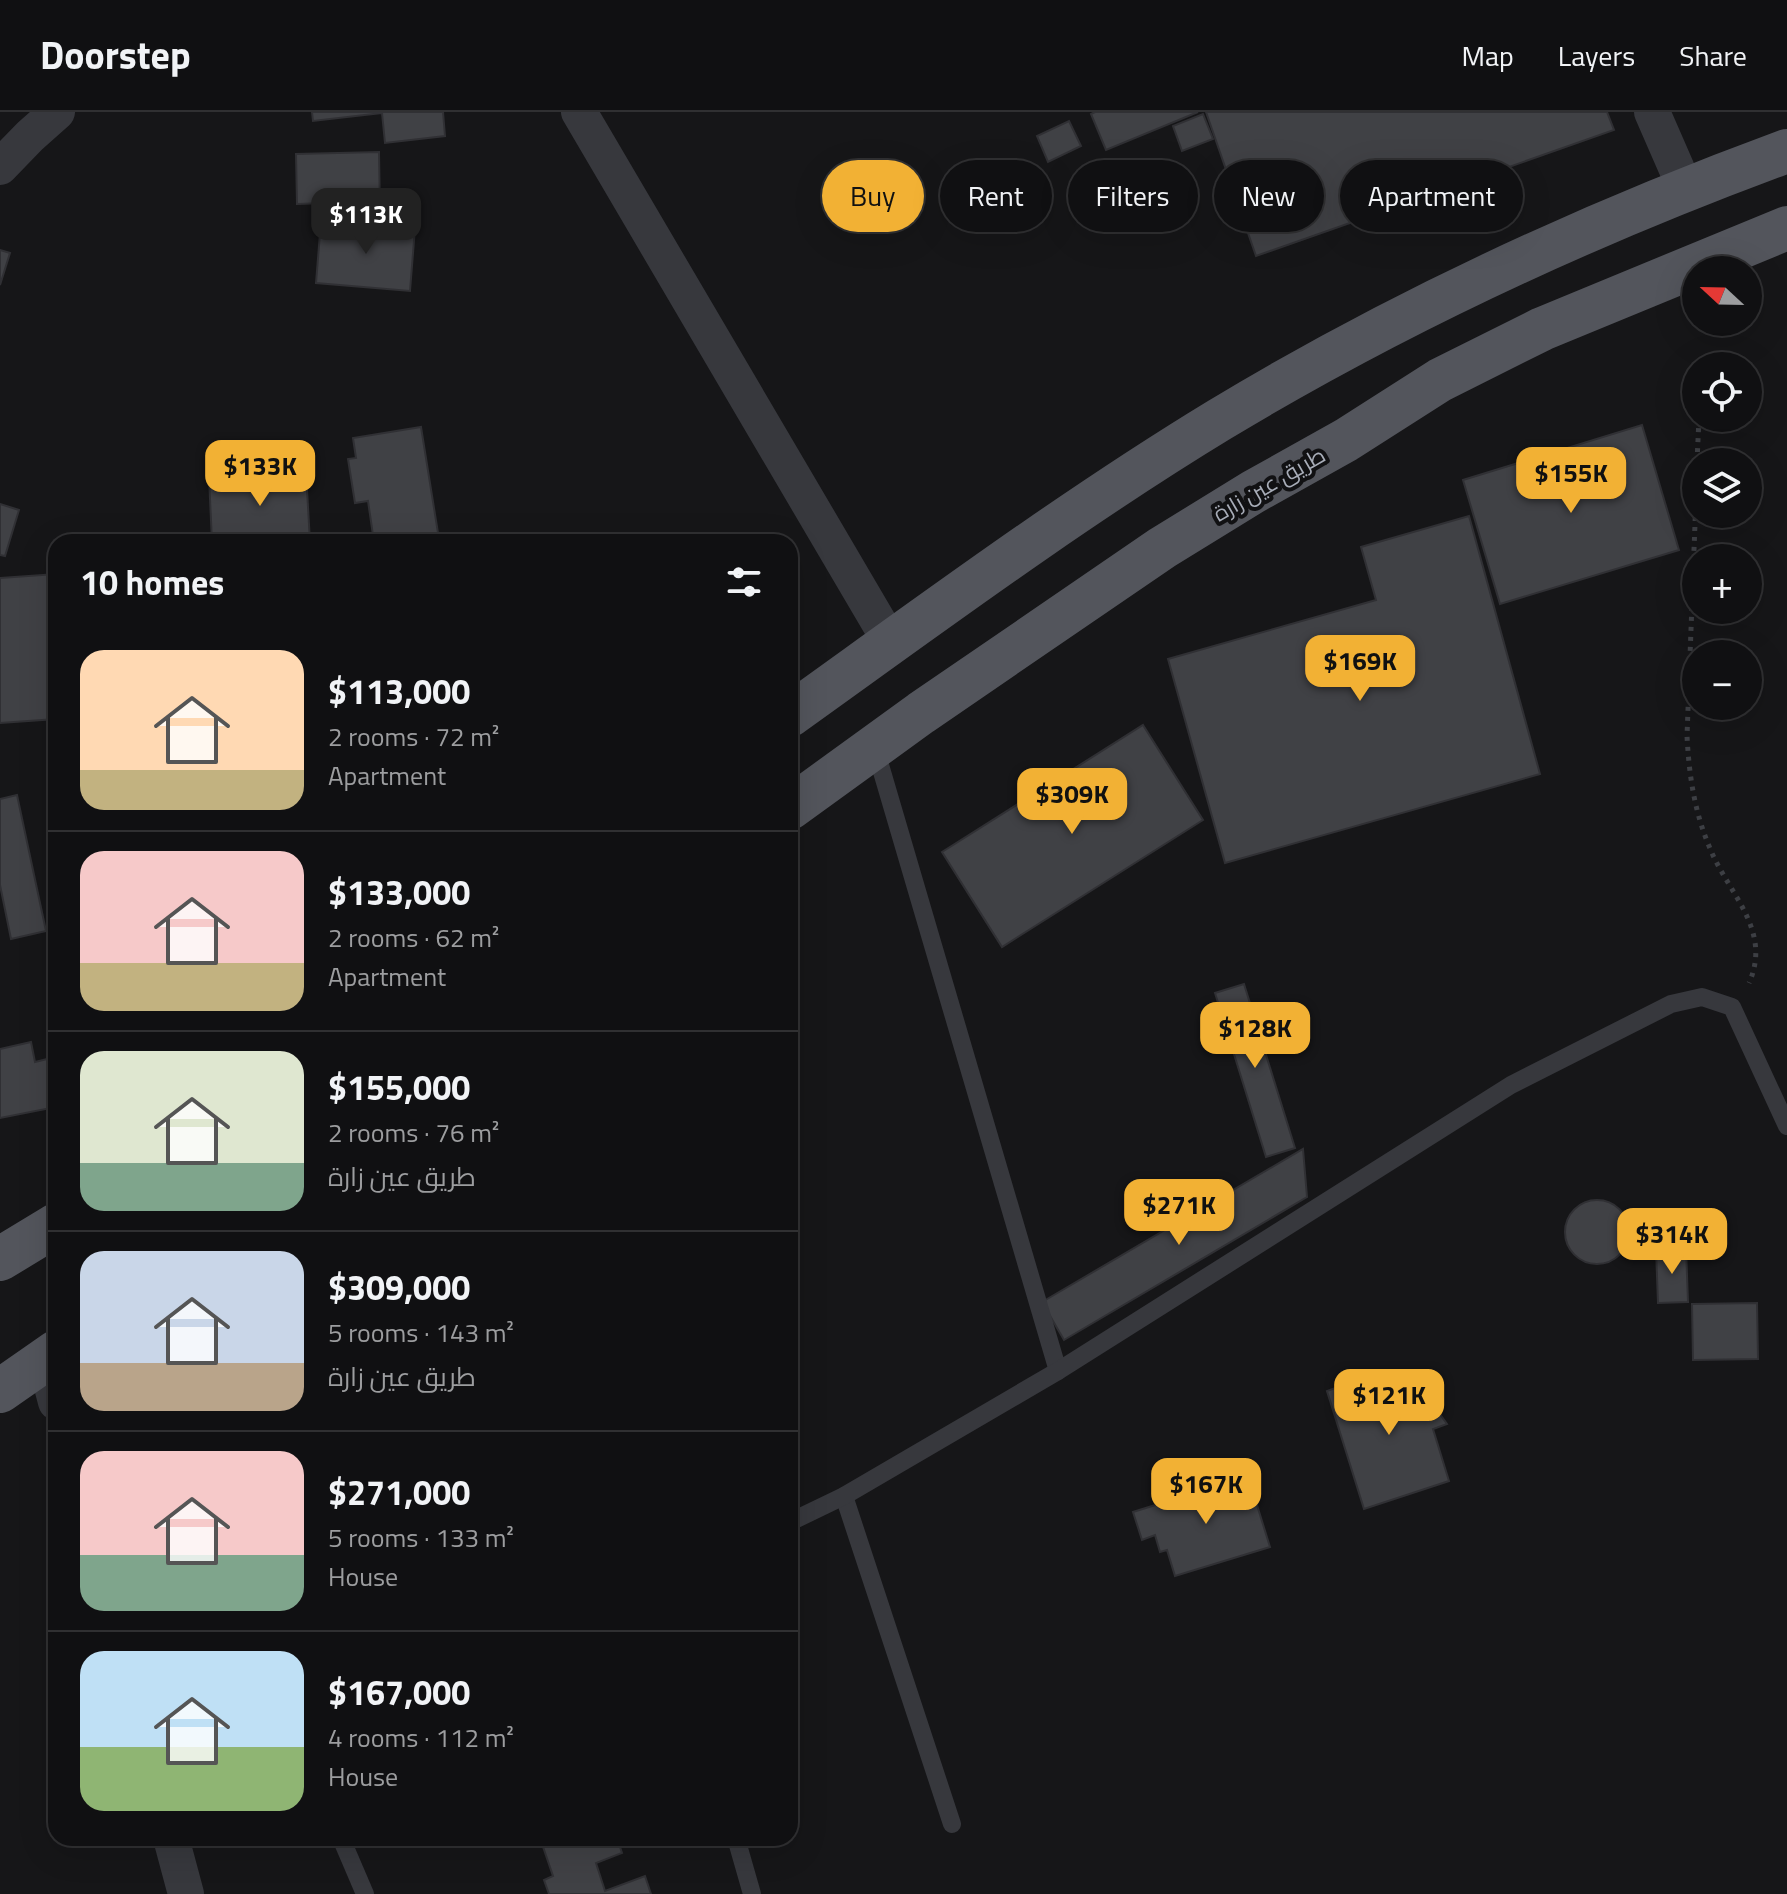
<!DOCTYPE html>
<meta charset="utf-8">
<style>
:root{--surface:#101012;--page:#19191b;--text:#f1f3f6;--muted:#9c9d9f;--line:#303032;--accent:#f2b134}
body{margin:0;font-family:"Titillium Web",Cairo,sans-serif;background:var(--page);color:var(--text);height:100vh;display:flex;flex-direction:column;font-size:30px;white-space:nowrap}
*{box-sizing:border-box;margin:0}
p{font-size:26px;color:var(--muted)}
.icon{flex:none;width:44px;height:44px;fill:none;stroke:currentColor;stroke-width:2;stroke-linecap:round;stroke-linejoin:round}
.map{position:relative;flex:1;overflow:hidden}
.panel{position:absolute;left:48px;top:422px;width:750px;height:1312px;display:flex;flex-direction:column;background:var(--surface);border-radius:24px;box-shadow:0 8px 32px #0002,0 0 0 2px var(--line)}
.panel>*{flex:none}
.guide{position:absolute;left:822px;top:48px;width:760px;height:72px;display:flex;gap:16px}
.needle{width:52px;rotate:292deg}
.tools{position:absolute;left:1682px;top:144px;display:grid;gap:16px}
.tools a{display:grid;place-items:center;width:80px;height:80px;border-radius:50%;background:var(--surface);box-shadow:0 8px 32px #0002,0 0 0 2px var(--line);font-size:40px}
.price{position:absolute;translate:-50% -68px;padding:0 18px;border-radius:16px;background:var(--accent);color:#111;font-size:26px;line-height:52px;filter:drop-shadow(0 2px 4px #0008)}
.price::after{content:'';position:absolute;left:50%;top:48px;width:24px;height:18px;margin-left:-12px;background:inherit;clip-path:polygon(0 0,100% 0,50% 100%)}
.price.active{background:#222;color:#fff}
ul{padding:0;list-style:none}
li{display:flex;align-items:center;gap:24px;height:200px;padding:0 32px}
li+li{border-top:2px solid var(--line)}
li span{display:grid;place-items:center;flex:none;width:224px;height:160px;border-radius:24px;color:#555}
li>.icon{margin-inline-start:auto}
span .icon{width:96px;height:96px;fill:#fffc;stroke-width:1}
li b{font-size:34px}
h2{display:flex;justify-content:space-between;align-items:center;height:96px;padding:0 32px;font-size:34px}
.pill{padding:0 28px;border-radius:36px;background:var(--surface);box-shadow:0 8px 32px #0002,0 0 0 2px var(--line);font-size:28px;line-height:72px}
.pill.active{background:var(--accent);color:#111}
header{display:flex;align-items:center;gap:48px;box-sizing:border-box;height:112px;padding:0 40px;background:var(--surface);border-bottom:2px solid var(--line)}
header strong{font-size:38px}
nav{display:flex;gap:44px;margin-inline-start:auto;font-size:28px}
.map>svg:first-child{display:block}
</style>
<header>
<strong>Doorstep</strong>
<nav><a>Map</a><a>Layers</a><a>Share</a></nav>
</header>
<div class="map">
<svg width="1787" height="1782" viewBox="0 0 1787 1782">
<rect width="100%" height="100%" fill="#161618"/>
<g fill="#404145" stroke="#303034" stroke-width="2">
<path d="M312 0H443L445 24 385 31 382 1 313 9Z"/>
<path d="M1095 0H1198L1106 38 1091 2Z"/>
<path d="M1206 0H1607L1614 18 1256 144Z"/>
<path d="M1203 2 1213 27 1182 39 1173 14Z"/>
<path d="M1069 9 1081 34 1048 50 1037 24Z"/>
<path d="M379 40 380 99 326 101V91L297 92 296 42Z"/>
<path d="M321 109 415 116 410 179 316 171Z"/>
<path d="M0 138 10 141 0 173Z"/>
<path d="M1642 313 1679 438 1500 492 1463 368Z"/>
<path d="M421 315 438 421 374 430 368 389 355 391 348 347 356 346 353 326Z"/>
<path d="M306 360 310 430H212L209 365Z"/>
<path d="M0 392 19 398 5 444 0 443Z"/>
<path d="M1469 404 1540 662 1225 751 1168 547 1376 488 1361 435Z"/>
<path d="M56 462V607L0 611V466Z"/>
<path d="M1143 613 1203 708 1002 835 942 740Z"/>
<path d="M17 683 46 819 11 827 0 773V687Z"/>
<path d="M1244 872 1295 1036 1266 1045 1215 881Z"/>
<path d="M31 930 35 950 55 945 56 995 0 1006V937Z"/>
<path d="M1303 1037 1307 1085 1064 1228 1042 1190Z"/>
<circle cx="1597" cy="1120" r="32"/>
<path d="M1686 1136 1688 1190 1658 1191 1656 1137Z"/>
<path d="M1757 1191 1758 1247 1693 1248 1692 1192Z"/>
<path d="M1367 1264 1417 1270 1447 1312 1433 1317 1449 1369 1364 1397 1327 1279Z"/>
<path d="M1248 1364 1270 1435 1175 1464 1167 1438 1160 1440 1155 1423 1142 1428 1133 1400Z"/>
<path d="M540 1726H617L622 1741 596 1751 605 1779 645 1764 651 1782H549L544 1768 553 1764Z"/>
</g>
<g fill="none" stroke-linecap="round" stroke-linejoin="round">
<g stroke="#3d3f44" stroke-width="5" stroke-dasharray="4 6" stroke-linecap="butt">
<path d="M1697 350 1699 306"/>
<path d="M1696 385 1687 624C1689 662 1694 698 1709 734 1727 781 1773 817 1749 871"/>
</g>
<g stroke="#37383d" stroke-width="18">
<path d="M875 636 1058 1259"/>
<path d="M844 1384 952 1712"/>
<path d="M790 1410 844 1384 1058 1259 1511 973 1671 892 1702 885 1732 895 1787 1014"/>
<path d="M341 1726 365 1782"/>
<path d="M736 1726 752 1782"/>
</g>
<g stroke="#37383d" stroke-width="36">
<path d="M579 0 891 531"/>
<path d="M1652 0 1686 78"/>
<path d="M0 55 30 24 57 0"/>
<path d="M45 1248 56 1290"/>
<path d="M171 1726 186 1782"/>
</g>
<g stroke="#53555c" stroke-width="44">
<path d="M790 603C931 502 1071 398 1219 308 1398 200 1591 111 1787 39"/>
<path d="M790 696 921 601 1162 436 1253 380 1346 328 1440 268 1542 217 1787 116"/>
<path d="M0 1147 56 1113"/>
<path d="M0 1279 56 1240"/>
</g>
</g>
<g text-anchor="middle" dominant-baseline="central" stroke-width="8" stroke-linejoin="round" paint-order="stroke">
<g font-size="22" fill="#a8adb8" stroke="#111113">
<text transform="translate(1269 372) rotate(-30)">طريق عين زارة</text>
</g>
</g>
</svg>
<div class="tools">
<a><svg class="needle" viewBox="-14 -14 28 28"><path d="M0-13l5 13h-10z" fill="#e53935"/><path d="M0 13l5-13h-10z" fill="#9c9d9f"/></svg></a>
<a><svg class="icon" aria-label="locate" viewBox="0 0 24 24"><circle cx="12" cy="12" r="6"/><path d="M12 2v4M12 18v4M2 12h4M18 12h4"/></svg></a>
<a><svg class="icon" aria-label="layers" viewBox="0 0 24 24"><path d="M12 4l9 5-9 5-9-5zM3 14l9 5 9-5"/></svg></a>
<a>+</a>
<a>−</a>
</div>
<b class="price active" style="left:366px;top:144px">$113K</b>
<b class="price" style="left:260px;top:396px">$133K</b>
<b class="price" style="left:1571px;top:403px">$155K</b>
<b class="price" style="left:1360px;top:591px">$169K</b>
<b class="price" style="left:1072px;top:724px">$309K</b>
<b class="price" style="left:1255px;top:958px">$128K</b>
<b class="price" style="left:1179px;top:1135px">$271K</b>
<b class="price" style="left:1672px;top:1164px">$314K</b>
<b class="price" style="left:1389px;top:1325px">$121K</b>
<b class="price" style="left:1206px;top:1414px">$167K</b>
<div class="guide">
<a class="pill active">Buy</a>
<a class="pill">Rent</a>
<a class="pill">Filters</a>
<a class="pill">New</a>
<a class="pill">Apartment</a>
</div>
<section class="panel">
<h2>10 homes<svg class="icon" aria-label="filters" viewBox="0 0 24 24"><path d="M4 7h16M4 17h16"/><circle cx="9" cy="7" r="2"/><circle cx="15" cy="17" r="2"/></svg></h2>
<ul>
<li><span style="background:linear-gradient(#ffd9b3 75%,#c2b280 0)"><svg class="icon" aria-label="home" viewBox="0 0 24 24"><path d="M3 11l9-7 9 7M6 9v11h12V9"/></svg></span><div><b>$113,000</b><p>2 rooms · 72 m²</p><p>Apartment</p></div></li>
<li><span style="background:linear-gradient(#f6c9c9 70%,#c2b280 0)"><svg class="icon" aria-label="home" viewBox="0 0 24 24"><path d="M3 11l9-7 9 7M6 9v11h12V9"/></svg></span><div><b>$133,000</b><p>2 rooms · 62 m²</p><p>Apartment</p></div></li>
<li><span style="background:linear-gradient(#dfe7d0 70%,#7fa58c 0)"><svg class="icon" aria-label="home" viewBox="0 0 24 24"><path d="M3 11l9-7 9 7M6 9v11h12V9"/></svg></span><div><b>$155,000</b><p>2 rooms · 76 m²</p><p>طريق عين زارة</p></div></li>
<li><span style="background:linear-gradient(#c9d6e8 70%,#b9a48a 0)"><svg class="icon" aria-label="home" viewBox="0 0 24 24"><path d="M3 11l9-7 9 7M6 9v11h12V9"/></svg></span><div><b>$309,000</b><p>5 rooms · 143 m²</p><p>طريق عين زارة</p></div></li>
<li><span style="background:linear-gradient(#f6c9c9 65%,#7fa58c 0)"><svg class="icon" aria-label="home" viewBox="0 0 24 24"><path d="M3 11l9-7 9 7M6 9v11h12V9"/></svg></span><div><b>$271,000</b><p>5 rooms · 133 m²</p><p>House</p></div></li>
<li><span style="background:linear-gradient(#bfe0f5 60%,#8fb573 0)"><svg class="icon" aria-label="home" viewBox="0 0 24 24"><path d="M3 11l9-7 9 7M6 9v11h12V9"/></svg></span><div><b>$167,000</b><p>4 rooms · 112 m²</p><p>House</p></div></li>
</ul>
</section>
</div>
